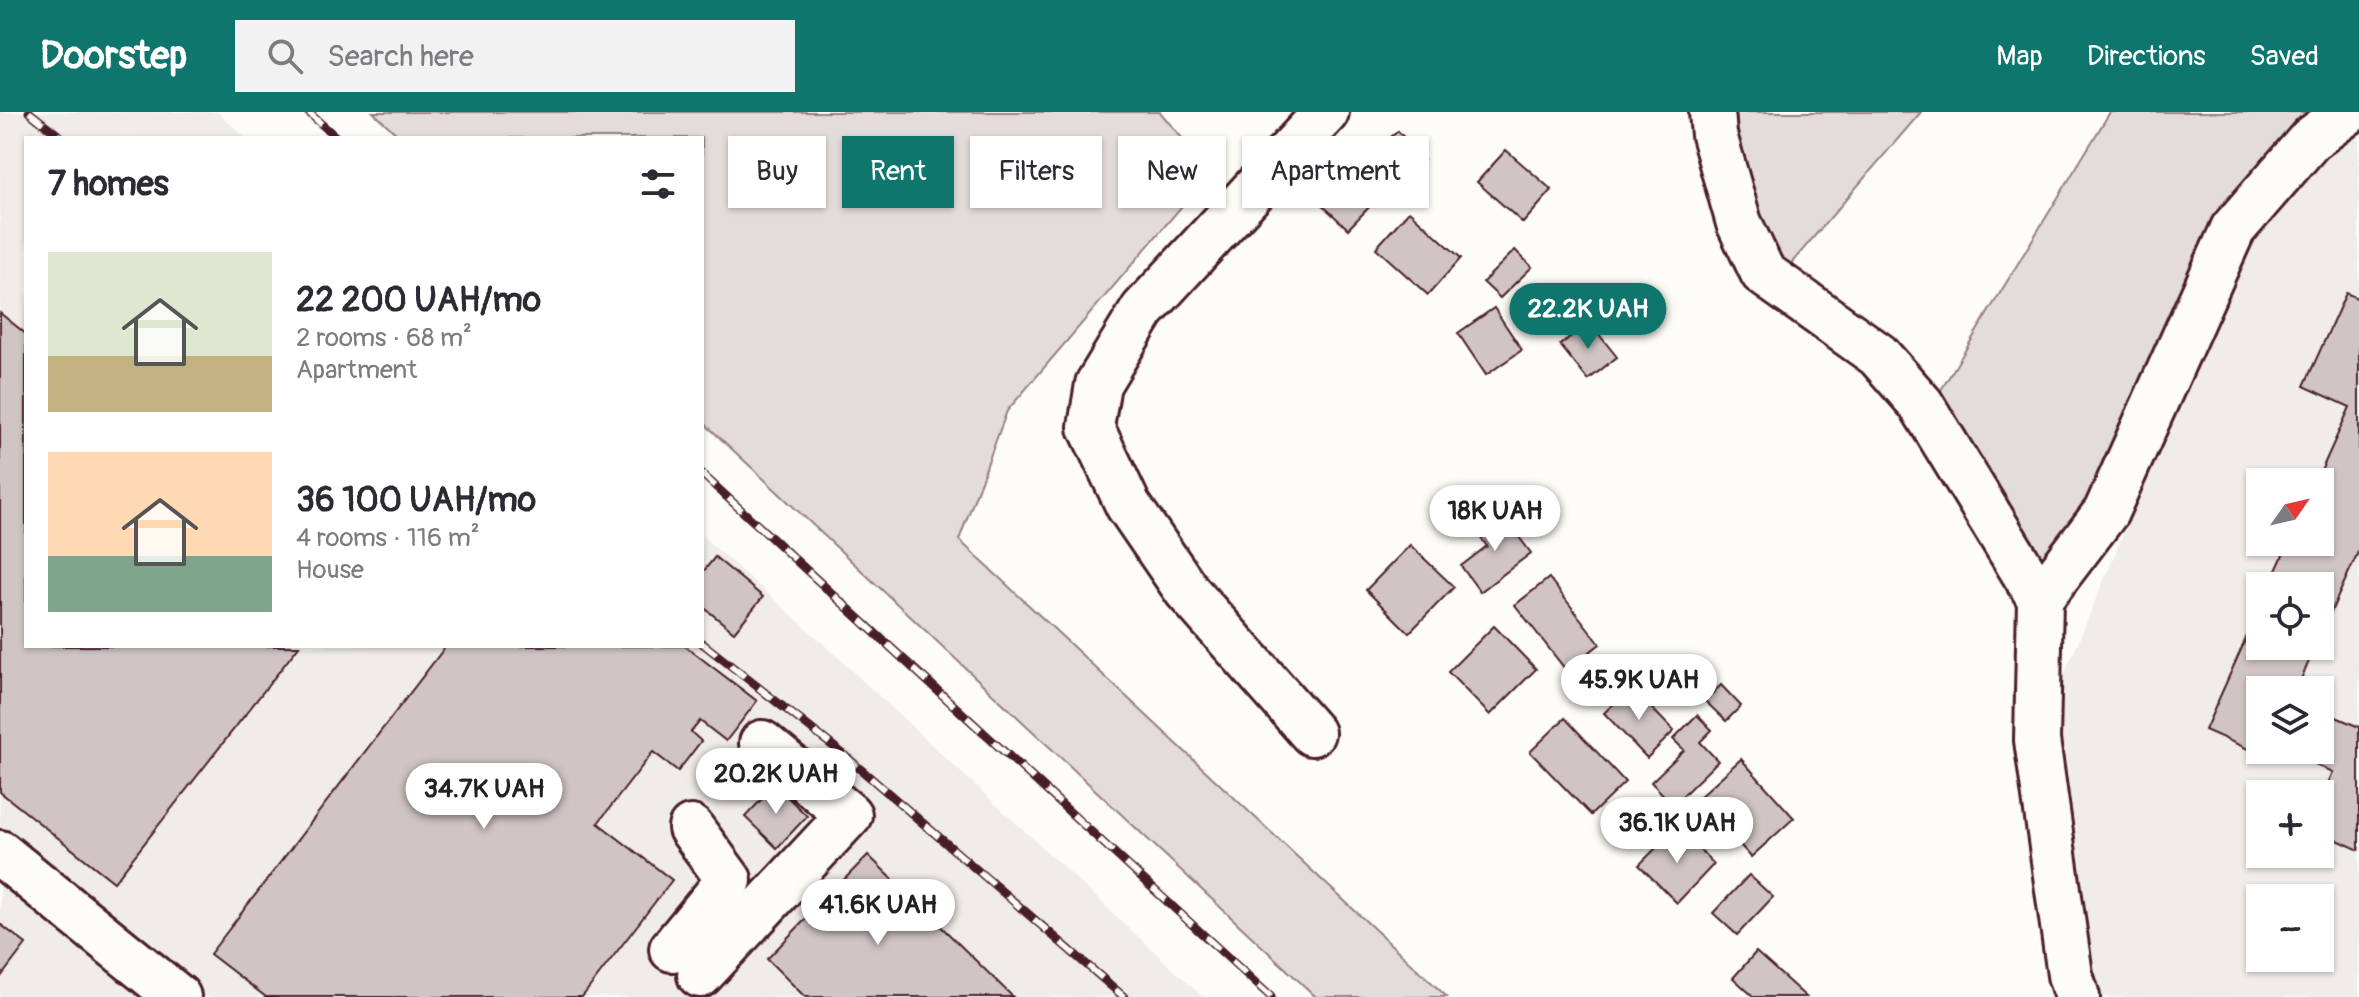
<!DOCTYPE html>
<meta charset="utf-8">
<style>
:root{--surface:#fff;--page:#f2f2f3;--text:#2b2b33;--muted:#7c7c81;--accent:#0f766e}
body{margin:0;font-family:Pangolin,sans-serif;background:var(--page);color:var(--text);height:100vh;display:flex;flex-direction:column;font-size:30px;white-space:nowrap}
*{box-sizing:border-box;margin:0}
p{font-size:26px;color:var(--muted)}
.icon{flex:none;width:44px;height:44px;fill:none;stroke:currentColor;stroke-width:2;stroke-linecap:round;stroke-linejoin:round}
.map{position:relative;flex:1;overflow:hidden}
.panel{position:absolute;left:24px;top:24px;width:680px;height:512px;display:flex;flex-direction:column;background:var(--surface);border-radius:0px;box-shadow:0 2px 6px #0004}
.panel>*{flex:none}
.top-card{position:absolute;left:728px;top:24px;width:760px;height:72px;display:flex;gap:16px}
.needle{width:52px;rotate:56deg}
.tools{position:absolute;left:2246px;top:356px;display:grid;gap:16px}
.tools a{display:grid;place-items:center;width:88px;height:88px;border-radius:0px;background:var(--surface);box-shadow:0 2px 6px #0004;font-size:40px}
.price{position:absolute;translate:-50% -68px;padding:0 18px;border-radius:28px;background:#fff;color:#222;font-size:26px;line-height:52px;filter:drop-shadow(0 2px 4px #0008)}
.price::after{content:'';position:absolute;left:50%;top:48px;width:24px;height:18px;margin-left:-12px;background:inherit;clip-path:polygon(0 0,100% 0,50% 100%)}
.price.active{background:var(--accent);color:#fff}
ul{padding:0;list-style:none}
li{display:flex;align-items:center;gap:24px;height:200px;padding:0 24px}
li span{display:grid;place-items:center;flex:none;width:224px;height:160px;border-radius:0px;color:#555}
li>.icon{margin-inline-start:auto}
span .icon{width:96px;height:96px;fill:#fffc;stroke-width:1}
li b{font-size:34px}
h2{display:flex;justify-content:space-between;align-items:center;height:96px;padding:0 24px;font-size:34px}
.tag{padding:0 28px;border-radius:0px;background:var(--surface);box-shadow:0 2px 6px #0004;font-size:28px;line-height:72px}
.tag.active{background:var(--accent);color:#fff}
header{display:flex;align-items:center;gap:48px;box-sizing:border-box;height:112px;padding:0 40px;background:var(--accent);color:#fff}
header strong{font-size:38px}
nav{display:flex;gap:44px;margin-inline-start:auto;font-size:28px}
.search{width:560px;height:72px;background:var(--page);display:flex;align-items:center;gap:20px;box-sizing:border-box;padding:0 28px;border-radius:0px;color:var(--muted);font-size:30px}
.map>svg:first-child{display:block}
</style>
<header>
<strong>Doorstep</strong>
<div class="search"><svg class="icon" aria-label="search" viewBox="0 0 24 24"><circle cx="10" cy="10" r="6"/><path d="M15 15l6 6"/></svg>Search here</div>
<nav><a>Map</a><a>Directions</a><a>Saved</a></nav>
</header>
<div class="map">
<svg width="2359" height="885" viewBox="0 0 2359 885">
<rect width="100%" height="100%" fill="#fdfcf7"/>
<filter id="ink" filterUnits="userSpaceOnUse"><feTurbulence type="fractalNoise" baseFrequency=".0125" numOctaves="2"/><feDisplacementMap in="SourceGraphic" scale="16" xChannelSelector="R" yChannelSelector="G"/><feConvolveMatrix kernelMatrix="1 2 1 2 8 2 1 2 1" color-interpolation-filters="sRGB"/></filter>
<g filter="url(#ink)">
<g fill="#f0ece8" fill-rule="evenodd">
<path d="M0 0H217L246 26H26V534H702V424L793 504 1203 885H0Z"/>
<path d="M2359 0V885H2082L2037 628 2254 110ZM2260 370H2320V430H2260ZM2260 474H2320V534H2260ZM2260 578H2320V638H2260ZM2260 682H2320V742H2260ZM2260 786H2320V846H2260Z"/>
</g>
<g fill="#e3dcda" stroke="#967e82" stroke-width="2">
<path d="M373 0H1160L1211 60 1007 299 959 428 1447 885H1316L702 309V26H401Z"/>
<path d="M1736 0H1921L1788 155 1744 87Z"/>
<path d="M2110 0H2337L2214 113 2095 376 2034 458 1938 283Z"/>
</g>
<g fill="#d0c5c4" stroke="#4a1f2b" stroke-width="2">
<path d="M1398 19 1424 48 1402 68 1376 38Z"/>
<path d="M1506 38 1552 78 1523 111 1477 70Z"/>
<path d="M1335 43 1379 85 1348 117 1304 76Z"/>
<path d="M1409 99 1461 146 1428 183 1376 136Z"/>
<path d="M1515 138 1532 155 1500 186 1483 170Z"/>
<path d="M2346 181 2359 187V438L2320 524V474H2269L2289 430H2320V370H2316L2350 295 2304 274Z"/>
<path d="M1494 196 1522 238 1486 263 1458 221Z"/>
<path d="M0 201 26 222V534H299L114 770 0 680Z"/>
<path d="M1589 210 1617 245 1588 268 1560 233Z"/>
<path d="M1501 401 1531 441 1480 480 1461 454 1487 434 1476 420Z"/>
<path d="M1410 433 1454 475 1409 521 1366 478Z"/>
<path d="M715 445 763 485 734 520 702 494V461Z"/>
<path d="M1549 466 1600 532 1566 558 1515 493Z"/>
<path d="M2260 495V534H2316L2296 578H2260V638H2269L2266 645 2205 618Z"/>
<path d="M1494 514 1536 557 1490 603 1448 560Z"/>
<path d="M446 534H685L757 589 726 629 700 609 691 620 701 629 678 659 653 640 598 711 672 768 582 885H266L210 842Z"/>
<path d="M1721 573 1741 594 1726 609 1705 589Z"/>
<path d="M1631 575 1674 619 1647 646 1604 601Z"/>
<path d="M2320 598 2359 615V738L2320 720V689L2333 660 2284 638H2320Z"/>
<path d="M1697 603 1712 618 1700 630 1718 649 1673 693 1651 670 1684 638 1673 627Z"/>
<path d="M1565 606 1625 670 1591 703 1530 640Z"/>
<path d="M1741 647 1794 706 1751 745 1698 686Z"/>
<path d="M775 673 807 704 777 736 745 705Z"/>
<path d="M1677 715 1714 752 1677 791 1639 753Z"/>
<path d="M868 743 1013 885H805L767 847Z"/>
<path d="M1749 763 1773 785 1737 823 1713 801Z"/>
<path d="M0 812 26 832 0 866Z"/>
<path d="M1756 840 1806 885H1754L1733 866Z"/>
</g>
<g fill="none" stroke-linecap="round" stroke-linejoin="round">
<defs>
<g id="minor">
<path d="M1712 0 1714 23 1739 111 1763 161 1878 243 1921 292 2040 487 2037 628 2070 863 2077 885"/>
<path d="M2040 487 2106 400 2233 117 2311 27 2348 0"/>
<path d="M1312 621 1187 479 1128 393 1091 315 1098 272 1143 198 1326 0"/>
<path d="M0 741 178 885"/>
<path d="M672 837 729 768 691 716"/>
<path d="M700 863 849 703 762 631"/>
</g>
</defs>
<use href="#minor" stroke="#4a1f2b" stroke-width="50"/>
<use href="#minor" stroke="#fdfcf7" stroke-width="44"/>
<defs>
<g id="rail">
<path d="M29 0 62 26"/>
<path d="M308 0 337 26"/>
<path d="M702 362 1271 885"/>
<path d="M702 531 843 642 1124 885"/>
</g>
</defs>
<use href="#rail" stroke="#4a1f2b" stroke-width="9"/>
<use href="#rail" stroke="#fdfcf7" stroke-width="6" stroke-dasharray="18" stroke-linecap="butt"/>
</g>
</g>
</svg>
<div class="tools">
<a><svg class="needle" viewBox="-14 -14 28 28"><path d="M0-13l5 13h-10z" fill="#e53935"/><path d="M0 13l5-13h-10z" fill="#7c7c81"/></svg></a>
<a><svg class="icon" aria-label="locate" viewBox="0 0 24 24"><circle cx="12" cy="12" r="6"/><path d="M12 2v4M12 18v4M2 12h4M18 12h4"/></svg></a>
<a><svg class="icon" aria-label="layers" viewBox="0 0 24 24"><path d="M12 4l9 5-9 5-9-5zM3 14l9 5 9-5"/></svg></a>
<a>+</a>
<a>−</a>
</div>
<b class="price active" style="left:1588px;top:239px">22.2K UAH</b>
<b class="price" style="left:1495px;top:441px">18K UAH</b>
<b class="price" style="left:1639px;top:610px">45.9K UAH</b>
<b class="price" style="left:776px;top:704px">20.2K UAH</b>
<b class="price" style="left:484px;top:719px">34.7K UAH</b>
<b class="price" style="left:1677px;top:753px">36.1K UAH</b>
<b class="price" style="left:878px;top:835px">41.6K UAH</b>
<div class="top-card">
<a class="tag">Buy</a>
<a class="tag active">Rent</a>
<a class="tag">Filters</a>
<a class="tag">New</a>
<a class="tag">Apartment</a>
</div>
<section class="panel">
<h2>7 homes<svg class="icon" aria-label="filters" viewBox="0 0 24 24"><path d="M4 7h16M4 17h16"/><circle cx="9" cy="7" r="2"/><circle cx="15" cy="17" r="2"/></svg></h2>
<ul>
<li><span style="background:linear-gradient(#dfe7d0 65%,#c2b280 0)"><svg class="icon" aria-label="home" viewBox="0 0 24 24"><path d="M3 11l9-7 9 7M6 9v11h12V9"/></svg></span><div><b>22 200 UAH/mo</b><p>2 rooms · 68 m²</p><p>Apartment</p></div></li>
<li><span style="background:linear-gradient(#ffd9b3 65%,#7fa58c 0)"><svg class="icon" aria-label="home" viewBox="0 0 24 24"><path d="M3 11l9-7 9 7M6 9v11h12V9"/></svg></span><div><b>36 100 UAH/mo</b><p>4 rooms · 116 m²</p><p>House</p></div></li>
</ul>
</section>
</div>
